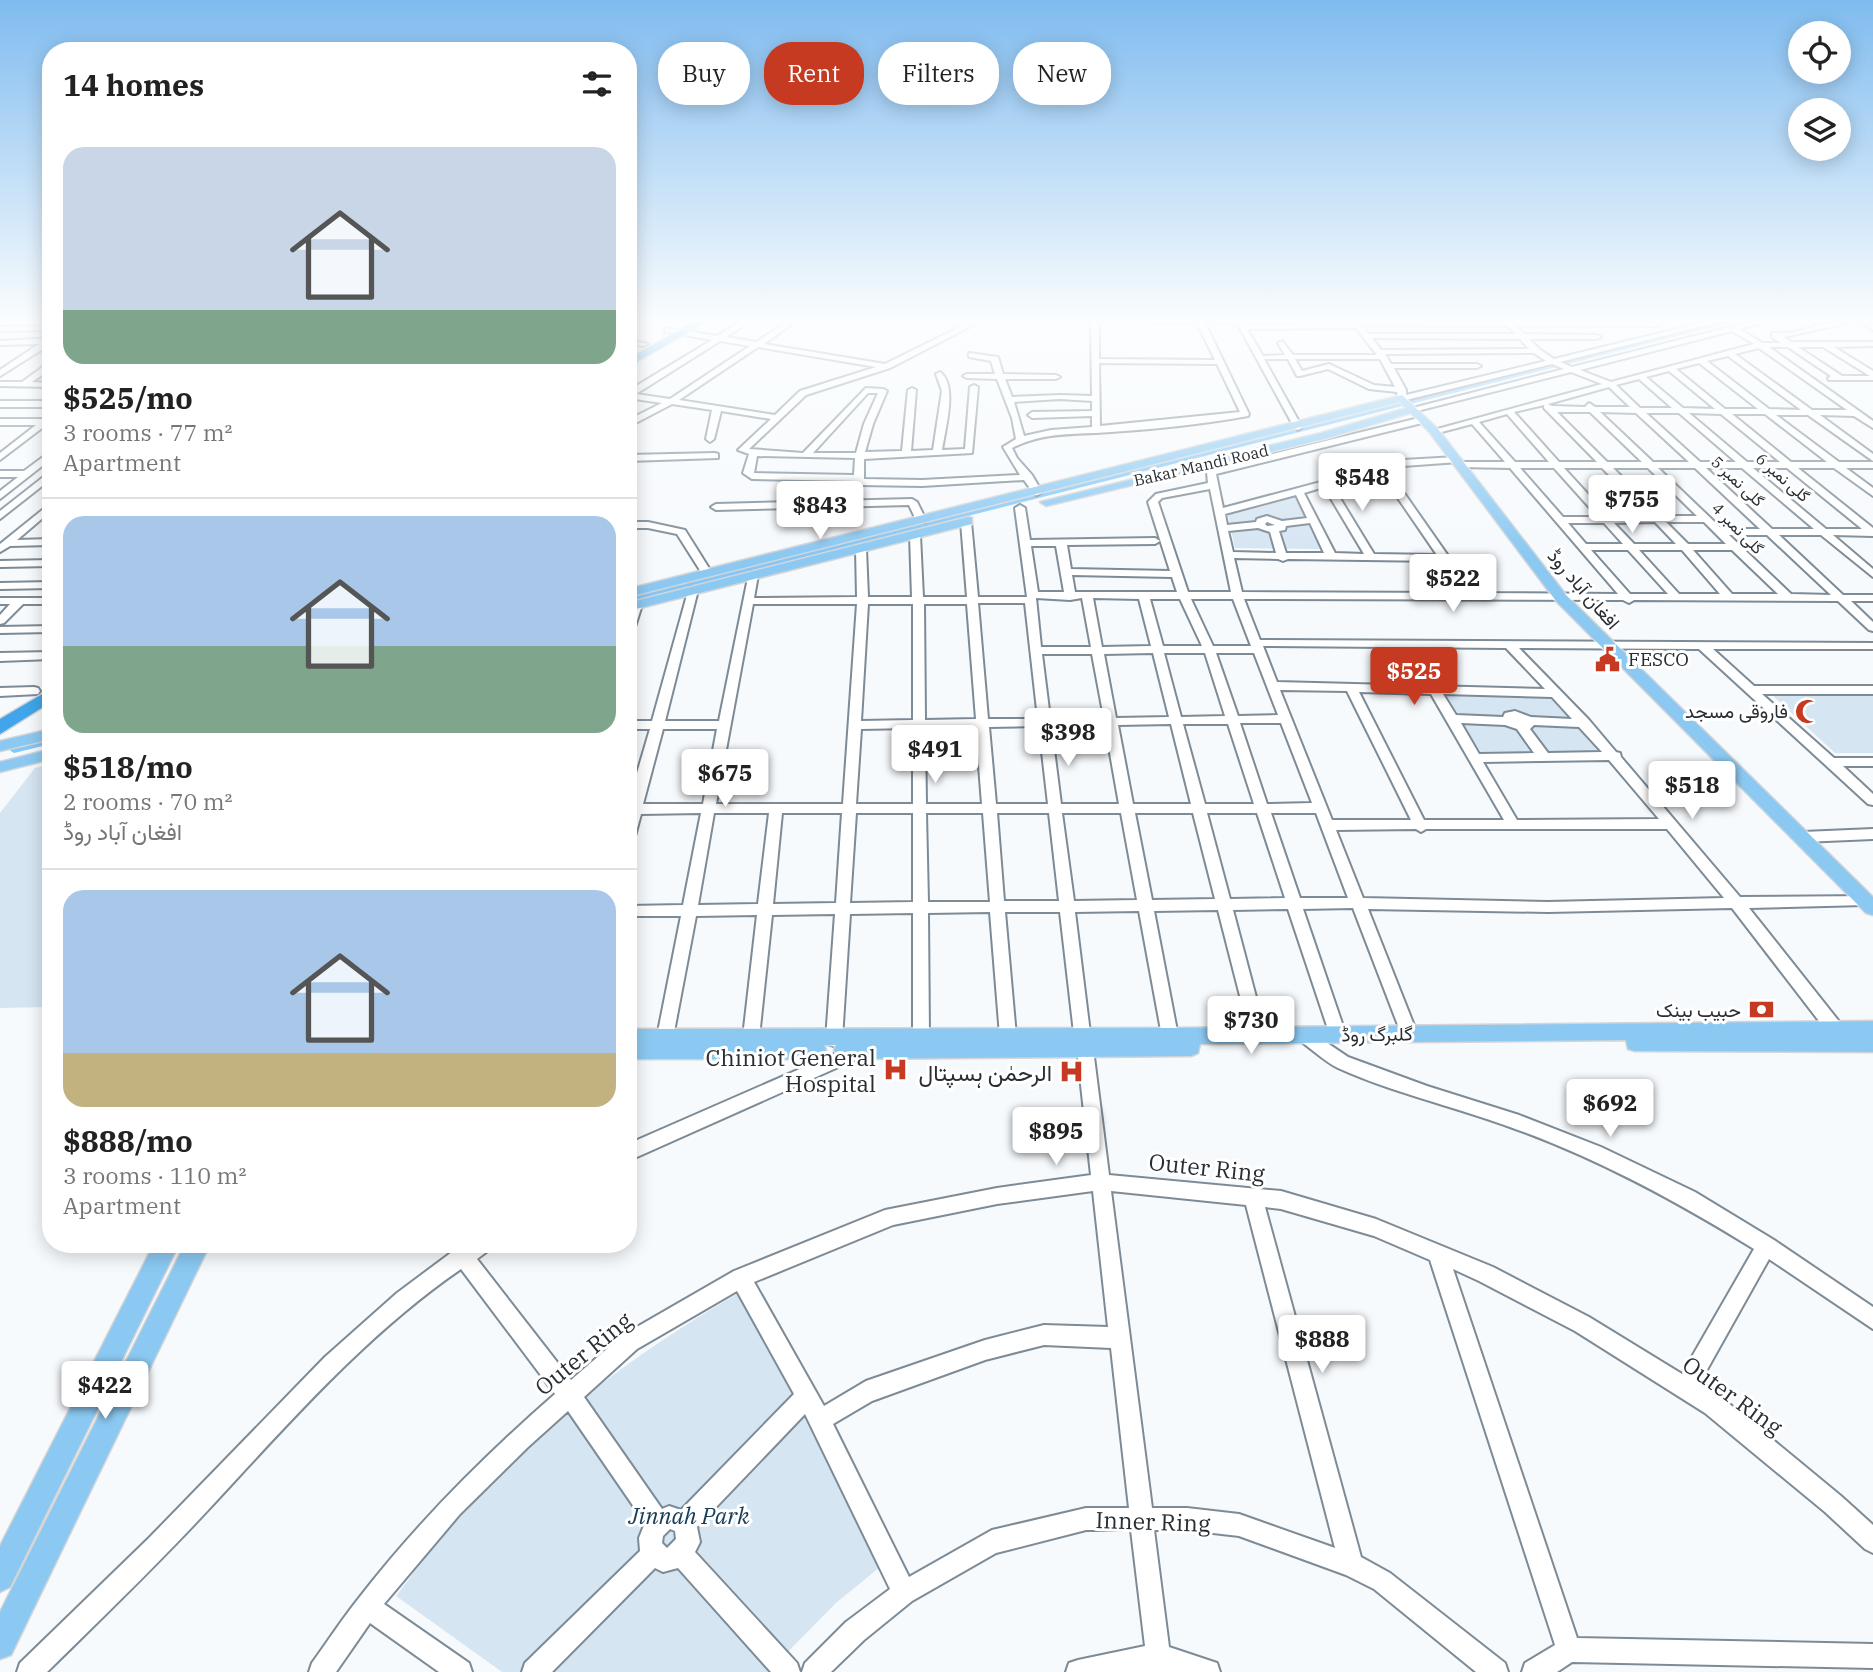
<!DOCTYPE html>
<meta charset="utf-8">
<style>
:root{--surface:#fff;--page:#f2f2f2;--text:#222;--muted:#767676;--line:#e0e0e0;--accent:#c53a21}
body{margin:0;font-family:"IBM Plex Serif",Vazirmatn,serif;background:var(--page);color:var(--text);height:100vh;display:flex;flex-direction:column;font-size:26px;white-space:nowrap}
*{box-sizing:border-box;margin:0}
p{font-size:23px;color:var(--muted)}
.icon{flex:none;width:38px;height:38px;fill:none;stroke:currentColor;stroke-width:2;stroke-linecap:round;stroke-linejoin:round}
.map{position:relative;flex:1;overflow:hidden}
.sheet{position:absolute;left:42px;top:42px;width:595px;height:1211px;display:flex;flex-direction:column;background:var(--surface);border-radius:28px;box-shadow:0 4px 18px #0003}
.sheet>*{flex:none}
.top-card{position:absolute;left:658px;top:42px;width:665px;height:63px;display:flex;gap:14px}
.controls{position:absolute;left:1788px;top:21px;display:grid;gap:14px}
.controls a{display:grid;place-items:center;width:63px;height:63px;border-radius:50%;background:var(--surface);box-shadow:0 4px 18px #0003;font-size:35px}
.price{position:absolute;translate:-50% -60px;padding:0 16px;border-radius:7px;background:#fff;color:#222;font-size:23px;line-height:46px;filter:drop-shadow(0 2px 4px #0008)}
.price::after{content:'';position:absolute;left:50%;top:42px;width:21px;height:16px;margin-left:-10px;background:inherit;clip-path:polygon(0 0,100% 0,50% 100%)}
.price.active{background:var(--accent);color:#fff}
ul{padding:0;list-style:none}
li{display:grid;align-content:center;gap:14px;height:371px;padding:0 21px}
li+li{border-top:2px solid var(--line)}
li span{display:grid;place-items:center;height:217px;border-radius:21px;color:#555}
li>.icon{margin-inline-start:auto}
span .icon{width:126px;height:126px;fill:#fffc;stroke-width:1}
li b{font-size:30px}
h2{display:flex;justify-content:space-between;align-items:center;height:84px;padding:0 21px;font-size:30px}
.tag{padding:0 24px;border-radius:28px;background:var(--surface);box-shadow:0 4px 18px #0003;font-size:24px;line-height:63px}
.tag.active{background:var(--accent);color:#fff}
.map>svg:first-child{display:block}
</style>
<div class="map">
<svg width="1873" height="1672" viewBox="0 0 1873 1672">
<rect width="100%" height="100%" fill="#f7fafd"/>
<g fill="#d5e5f2">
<path d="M1301 492 1321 549 1235 548 1227 511Z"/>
<path d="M1445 694 1554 697 1605 754 1483 756Z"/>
<path d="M1772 695H1873V753H1835Z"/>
<path d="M51 764V1007L0 1008V813L35 768Z"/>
<path d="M744 1290 891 1558 836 1603 768 1672H502L396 1596C419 1566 441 1535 466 1508 545 1420 642 1348 744 1290Z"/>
</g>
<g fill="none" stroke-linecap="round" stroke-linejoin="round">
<g fill="#82c6fa" fill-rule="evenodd">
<path d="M1733 319H1746L628 602V596Z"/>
<path d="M51 736V744L14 753 8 749 9 746Z"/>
</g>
<defs>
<g id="minor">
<path d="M744 319H753L726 337 756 342 791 319H799L764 344 885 364 976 319H985L890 368 806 395 749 449 803 453 866 388 883 389 887 391 873 424 865 452 902 451 908 390 912 388 916 390 911 451 933 450 942 391 936 374 940 372C958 385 945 429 942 450L965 449 970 387 974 385 978 387 972 453 864 459V479L922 480 1020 475 1003 447 1016 439 1012 418 997 379 967 378 963 376 967 374H995L991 361 969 357V353L998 357 1003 374 1056 375 1060 377 1056 379H1005L1012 397 1060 395 1092 396 1091 322 1036 319H1242L1245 325 1352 324 1349 319 1503 321 1502 319H1509L1511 321 1656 322 1660 324 1656 326H1516L1524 334 1597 335 1601 337 1597 339H1529L1539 349 1554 359 1717 319H1731L1560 362 1572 367 1762 319H1775L1740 329 1762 343H1781L1772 337V333C1780 333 1788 333 1795 332 1820 326 1850 311 1873 325V330L1856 321 1784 337 1791 342H1873V346L1834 347 1873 371V380H1829L1828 378 1831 376 1788 347H1769L1873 421V428L1854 416 1820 415 1873 454V461L1808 415H1776L1839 462H1873V468H1846L1873 488V496L1834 468H1798L1873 528V536L1833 535 1873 569V577L1821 535H1779L1843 595H1873V601H1851L1873 622V631L1869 630 1838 601 1634 600 1629 603 1623 600 1244 599 1260 640 1873 643V649H1713L1754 686H1873V694H1762L1834 758H1873V766H1843L1873 794V805L1868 804 1699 649 1519 648 1589 720 1616 752 1620 753 1621 757 1740 897 1870 896 1872 900 1870 904 1865 905 1749 908 1841 1024 1843 1029 1841 1034 1835 1036 1829 1034 1732 908 1548 912 1368 909 1417 1033 1415 1038 1409 1040 1403 1038 1401 1033 1353 908 1303 909 1346 1035 1344 1040 1338 1042 1332 1040 1330 1035 1288 909 1233 910 1266 1035 1264 1040 1258 1042 1252 1040 1250 1035 1218 910 1154 911 1178 1036 1176 1041 1170 1043 1164 1041 1162 1036 1139 911 1075 912 1090 1033 1088 1038 1082 1040 1076 1038 1074 1033 1060 912H1005L1016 1036 1014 1041 1008 1043 1002 1041 1000 1036 990 912 928 913 929 1037 927 1042 921 1044 915 1042 913 1037V913L850 914 842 1039 840 1044 834 1046 828 1044 826 1039 835 914 772 915 759 1037 757 1042 751 1044 745 1042 743 1037 757 915 696 916 673 1037 671 1042 665 1044 659 1042 657 1037 681 916H628V906L683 905 701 813 641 814 635 836 628 841V804L650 729H628V721H652L689 588 693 587 698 590 665 721H719L749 573 753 572 758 575 754 598 857 597 856 549 861 546 866 549 868 597H912L910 535 915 532 920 535 923 597H967L961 522 966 519 971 522 978 597H1027L1015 508 1020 505 1025 508 1030 540 1155 538 1160 541 1155 544 1067 545 1071 569 1170 571 1148 502 1156 494 1208 483 1206 462H1212L1215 468 1423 417 1427 420 1426 422 1216 474 1223 508 1403 460 1456 457 1461 460 1459 462 1403 466 1388 470 1474 593 1618 594 1510 468 1458 467 1456 465 1461 462H1505L1472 424 1434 434 1430 431 1602 384 1571 372 1413 412 1409 409 1564 369 1552 364 1402 401 1398 398 1397 392 1369 389 1328 369 1300 376H1297L1288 359H1264L1302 427 1298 430 1294 427 1237 323H1205L1249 414 1248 416C1199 425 1146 430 1096 433 1067 434 1039 434 1012 448L1017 458 1032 475 1042 492 1037 495 1034 494 1024 480 922 486 859 485 854 481 752 479 743 473 749 454 738 450 771 419 721 411 714 439 710 442 706 439 712 410 672 404 628 427V420L662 403 628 398V391L712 340 668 332H665V328L717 336ZM1099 322 1197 323 1215 360 1099 359ZM1361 325 1507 326 1516 334H1369ZM1356 328 1377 355H1293L1282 341 1278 343 1285 355 1263 356 1247 329ZM1732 331 1754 344 1611 382 1580 370ZM1372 338 1520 339 1529 349 1381 350ZM720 341 750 346 670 399 636 394ZM758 347 876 367 800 391 775 415 679 400ZM1798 347H1823L1870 376H1842ZM1759 348 1847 410H1812L1735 354ZM1534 353 1546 361 1406 395V390L1394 368H1477L1481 366 1477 364H1391L1385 354ZM1728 356 1801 410 1769 409 1707 361ZM1295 359H1380L1395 387 1374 385 1329 364 1302 371ZM1099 363 1217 364 1240 412 1100 426ZM1699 363 1758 409H1725L1676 369ZM1669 371 1715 409 1683 408 1646 377ZM1639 379 1672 408H1640L1616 385ZM1609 387 1630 407H1595L1589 403 1585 407 1552 406 1548 404ZM868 393H878L864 424 856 453H813ZM1060 399 1092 401V411L1032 412 1028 415 1032 418 1092 416V427L1051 430 1024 436 1014 402ZM1544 405V408L1597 462H1559L1514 412ZM1557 412H1590L1642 462H1607ZM1600 412 1636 413 1689 462H1653ZM1646 413H1679L1736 462H1700ZM1689 413 1721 414 1780 462H1747ZM1507 414 1549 462H1515L1479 422ZM1732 414H1765L1827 462H1791ZM757 456 855 458 854 475 754 473ZM1520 468H1554L1598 517H1563ZM1564 468H1602L1650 516 1609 517ZM1613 468H1648L1697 516H1661ZM1658 468H1695L1760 529H1722ZM1706 468H1742L1814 529H1772ZM1753 468H1787L1862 529H1826ZM1380 472 1437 555 1374 554 1332 485ZM1324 487 1364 554 1335 553 1304 493ZM1210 489 1231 592H1188L1158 502 1162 498ZM1296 495 1307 518 1282 521 1267 516 1257 519 1256 522 1227 525 1225 514ZM1267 522 1275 525 1267 526 1265 524ZM1655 522 1676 544H1634L1614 523ZM1666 522H1704L1726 544H1688ZM1310 523 1324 553H1286L1279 531 1285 530 1286 526ZM1568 523H1604L1623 544H1586ZM1258 528 1270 532 1276 553 1233 552 1228 531ZM1729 535H1767L1831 595 1791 594ZM1031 546H1056L1064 592H1038ZM1591 550H1628L1668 594H1630ZM1639 550H1682L1720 594H1679ZM1693 550H1732L1778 594H1732ZM1234 558 1278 559 1283 561 1288 559 1441 561 1463 593 1242 592ZM1072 575 1172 577 1177 592H1075ZM1036 598 1070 600 1082 598 1091 647H1041ZM1093 598 1139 599 1151 646 1102 647ZM1150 599H1180L1202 646H1163ZM1191 599H1233L1251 646H1213ZM978 603H1025L1038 719H988ZM753 604H857L843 804H716ZM868 604H913V720L861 721ZM924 604H967L976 719 925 720ZM1263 646 1506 648 1545 689 1277 682ZM1153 653 1169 717 1116 718 1104 654ZM1164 653H1205L1225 716 1181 717ZM1216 653H1254L1278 715 1238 716ZM1042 654H1092L1104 718H1050ZM1280 690 1347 691 1411 820H1332ZM1359 692 1431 694 1504 820H1424ZM1443 694 1552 697 1572 719 1531 717 1515 711 1505 713 1503 717 1456 715ZM1240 723H1281L1312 803 1267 804ZM1461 723 1505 725 1517 729 1534 753 1479 754ZM1171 724 1191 804H1133L1118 725ZM1183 724H1228L1254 804H1205ZM1105 725 1119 804H1061L1051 726ZM1534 725 1579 727 1602 752 1548 753 1530 729ZM1039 726 1048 804H996L989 727ZM976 727 982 804H926L925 728ZM913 728V804H856L861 729ZM663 729H717L703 804H643ZM1609 760 1659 819 1517 820 1483 762ZM714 813H769L758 904 698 905ZM782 813H842L836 903 773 904ZM856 813H913V902L850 903ZM926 813H983L990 902H928ZM997 813H1049L1059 901H1004ZM1062 813H1121L1137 900 1074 901ZM1135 813H1193L1215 899 1152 900ZM1207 813H1257L1285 898 1230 899ZM1271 813H1316L1348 898H1300ZM1416 829 1421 832 1426 829H1667L1724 898 1548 902 1363 898 1336 830Z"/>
<path d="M51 326V330L0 331V327Z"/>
<path d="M51 338V344L0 376V370L39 344 0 345V341Z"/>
<path d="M628 340 648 344 644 346 628 344Z"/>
<path d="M48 363H51V369L32 382 51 383V387L0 386V382H22Z"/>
<rect x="0" y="401" width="51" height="6"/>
<path d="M0 419H46L50 422 0 460V453L36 425H0Z"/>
<path d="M51 451V459L0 499V491L18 477H0V471H24Z"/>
<path d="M715 453 718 454V458L628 461V455Z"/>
<path d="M51 471V479L0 519V511Z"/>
<path d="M912 499 917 502 926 520 925 522H917L909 505 716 510 711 507 716 504Z"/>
<path d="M51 503V511L17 540 51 539V545L10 546 0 552V544Z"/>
<path d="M628 522H648L685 530 712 573 707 576 703 575 677 534 648 528H628Z"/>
<path d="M51 560V566L0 567V561Z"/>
<path d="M51 582V588L0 589V583Z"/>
<path d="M0 598H51V604H23L4 623 0 624V615L10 604H0Z"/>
<path d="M636 602 642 605 634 630 628 633V612L632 603Z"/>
<path d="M51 626V632L0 633V627Z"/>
<path d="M51 652V659L0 661V653Z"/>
<path d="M34 687 38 688 40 691 38 694 0 696V688Z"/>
<path d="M1873 829V839L1803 842 1796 837 1803 832Z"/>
<path d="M1305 1028 1348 1057 1427 1086 1519 1115 1601 1147 1695 1192 1774 1240 1873 1307V1329L1769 1259 1699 1384 1721 1397 1841 1496 1873 1525V1553L1865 1549 1825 1512 1705 1413 1575 1331 1479 1281 1453 1269 1577 1638 1873 1644V1668L1572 1662 1557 1672H1522L1525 1663 1555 1645 1430 1260 1374 1236 1281 1209 1265 1207 1361 1557 1390 1573 1505 1663 1508 1672H1476L1374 1589 1346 1575 1239 1536 1187 1530H1154L1169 1647 1217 1663 1220 1672H1066L1069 1663 1078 1660 1145 1646 1131 1530H1086L996 1553 912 1601 864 1640 831 1672H802L805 1663 846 1622 890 1589 805 1414 697 1527 700 1542 695 1552 797 1663 800 1672H771L678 1568 663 1572 655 1568 552 1672H522L525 1663 640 1551 639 1538 645 1523 568 1411 528 1447 460 1514 384 1604 469 1663 472 1672H439L370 1623 336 1672H309L312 1663C328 1641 342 1619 359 1598 417 1523 484 1456 555 1394L461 1269C365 1335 287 1425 208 1510 156 1566 101 1619 47 1672H17L20 1663 149 1538 325 1357 397 1293 456 1249 465 1244H492L489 1250 477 1259 571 1380 623 1335 734 1271 885 1210 997 1188 1091 1175 1077 1049 1079 1044 1085 1042 1091 1044 1093 1049 1109 1175 1281 1191 1376 1219 1493 1267 1589 1317 1682 1374 1754 1249C1676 1201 1597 1158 1510 1127 1453 1106 1393 1093 1338 1068 1324 1061 1312 1049 1299 1040L1297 1035 1299 1030ZM1093 1191 1108 1327 1044 1325 985 1340 866 1381 824 1406 754 1282 893 1225 997 1204ZM1111 1191 1246 1205 1335 1548 1239 1514 1187 1508H1152ZM737 1291 794 1394 681 1510 669 1506 662 1509 584 1397 637 1349ZM1044 1345 1111 1348 1129 1508H1086L992 1530 909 1577 833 1424 872 1401 985 1360ZM670 1529 675 1531 676 1539 667 1548 662 1543 663 1536Z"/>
<path d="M857 1044 863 1046 865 1051 863 1056 628 1161V1144Z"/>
</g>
<g id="major">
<path d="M1402 395 1438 429 1566 595 1873 897V915L1866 913 1556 601 1430 433 1411 413 1328 438 1046 506 1040 502 1321 433 1406 408 1400 402 628 597V589Z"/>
<path d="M968 517 972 518V524L628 611V603Z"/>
<path d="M51 729V739L0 751V741Z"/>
<path d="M51 749V759L0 772V762Z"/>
<path d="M1873 1021V1052L1635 1051 1628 1049 1626 1040 1200 1044 1198 1053 1191 1056 844 1059 837 1056 834 1050 836 1045H824L826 1050 823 1056 816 1059H628V1029L1170 1028Z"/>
<path d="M154 1244H179L10 1587 0 1592V1546Z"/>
<path d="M185 1244H210L11 1655 0 1659V1612Z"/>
</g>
<g id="highway">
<path d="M698 319H712L628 367V359Z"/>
<path d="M51 689V702L0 734V719Z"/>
</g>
</defs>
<use href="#minor" stroke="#7d8b96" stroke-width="4"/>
<use href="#major" stroke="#d4d5d6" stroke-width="3"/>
<use href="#highway" stroke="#d4d5d6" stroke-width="3"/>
<use href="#minor" fill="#fff" fill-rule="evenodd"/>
<use href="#major" fill="#8cc9f2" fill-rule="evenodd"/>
<use href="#highway" fill="#40a5ea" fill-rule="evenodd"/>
</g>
<linearGradient id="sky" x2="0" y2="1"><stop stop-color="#7fbbef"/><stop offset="0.58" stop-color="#fbfdfe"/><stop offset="1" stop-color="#fbfdfe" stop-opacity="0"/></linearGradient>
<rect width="1873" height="553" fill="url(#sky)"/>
<defs>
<symbol id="civic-bare" viewBox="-9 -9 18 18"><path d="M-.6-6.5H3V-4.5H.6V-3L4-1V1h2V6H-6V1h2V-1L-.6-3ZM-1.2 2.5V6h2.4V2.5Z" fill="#c53a21" stroke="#fff" stroke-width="2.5" paint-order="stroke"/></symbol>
<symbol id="mosque-bare" viewBox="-9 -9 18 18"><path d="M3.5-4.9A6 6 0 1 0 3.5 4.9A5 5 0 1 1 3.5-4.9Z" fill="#c53a21" stroke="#fff" stroke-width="2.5" paint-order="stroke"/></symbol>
<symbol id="bank-bare" viewBox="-9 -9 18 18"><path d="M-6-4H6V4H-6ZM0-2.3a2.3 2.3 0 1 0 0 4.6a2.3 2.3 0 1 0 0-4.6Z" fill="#c53a21" stroke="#fff" stroke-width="2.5" paint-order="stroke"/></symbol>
<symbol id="hospital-bare" viewBox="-9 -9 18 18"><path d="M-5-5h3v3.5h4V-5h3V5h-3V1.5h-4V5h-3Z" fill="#c53a21" stroke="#fff" stroke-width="2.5" paint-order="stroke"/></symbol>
</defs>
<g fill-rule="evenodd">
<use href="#civic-bare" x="1590" y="642" width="35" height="35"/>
<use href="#mosque-bare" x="1790" y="694" width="35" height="35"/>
<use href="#bank-bare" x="1744" y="992" width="35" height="35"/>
<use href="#hospital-bare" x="878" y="1052" width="35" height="35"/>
<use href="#hospital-bare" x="1054" y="1054" width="35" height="35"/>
</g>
<g text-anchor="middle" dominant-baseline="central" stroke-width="6" stroke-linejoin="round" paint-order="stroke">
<g font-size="16" fill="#282e32" stroke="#fff">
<text transform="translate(1201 465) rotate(-13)">Bakar Mandi Road</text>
<text transform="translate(1783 477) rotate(41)">گلی نمبر 6</text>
<text transform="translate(1738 481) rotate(43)">گلی نمبر 5</text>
<text transform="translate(1738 528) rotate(45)">گلی نمبر 4</text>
</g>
<g font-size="19" fill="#282e32" stroke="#fff">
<text transform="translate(1584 589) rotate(49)">افغان آباد روڈ</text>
<text transform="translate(1377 1034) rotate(-1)">گلبرگ روڈ</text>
</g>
<g font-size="19" fill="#282e32" stroke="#fff" text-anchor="end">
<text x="1628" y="659" text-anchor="start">FESCO</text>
<text x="1788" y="711">فاروقی مسجد</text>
<text x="1741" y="1010">حبیب بینک</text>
</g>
<g font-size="23" fill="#282e32" stroke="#fff" text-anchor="end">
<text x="876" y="1057">Chiniot General<tspan x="876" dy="26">Hospital</tspan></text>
<text x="1052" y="1072">الرحمٰن ہسپتال</text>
</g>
<g font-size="23" fill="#282e32" stroke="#fff">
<text transform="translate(1207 1167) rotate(6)">Outer Ring</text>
<text transform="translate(583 1353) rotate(-39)">Outer Ring</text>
<text transform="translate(1733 1395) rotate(36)">Outer Ring</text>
<text transform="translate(1153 1521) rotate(2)">Inner Ring</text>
</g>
<g font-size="23" font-style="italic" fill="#173c56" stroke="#fff">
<text x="689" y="1515">Jinnah Park</text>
</g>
</g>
</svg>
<div class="controls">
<a><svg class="icon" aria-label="locate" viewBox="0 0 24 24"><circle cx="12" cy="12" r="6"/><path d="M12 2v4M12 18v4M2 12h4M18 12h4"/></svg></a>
<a><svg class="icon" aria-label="layers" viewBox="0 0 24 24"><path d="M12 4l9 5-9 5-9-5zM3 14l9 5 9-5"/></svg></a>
</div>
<b class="price" style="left:1362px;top:513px">$548</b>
<b class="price" style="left:1632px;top:535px">$755</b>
<b class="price" style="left:820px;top:541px">$843</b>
<b class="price" style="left:1453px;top:614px">$522</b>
<b class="price active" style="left:1414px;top:707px">$525</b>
<b class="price" style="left:1068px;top:768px">$398</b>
<b class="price" style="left:935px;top:785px">$491</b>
<b class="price" style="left:725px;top:809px">$675</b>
<b class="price" style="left:1692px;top:821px">$518</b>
<b class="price" style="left:1251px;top:1056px">$730</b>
<b class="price" style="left:1610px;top:1139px">$692</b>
<b class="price" style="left:1056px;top:1167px">$895</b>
<b class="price" style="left:1322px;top:1375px">$888</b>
<b class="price" style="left:105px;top:1421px">$422</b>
<div class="top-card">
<a class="tag">Buy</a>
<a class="tag active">Rent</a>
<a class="tag">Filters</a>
<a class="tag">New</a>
</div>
<section class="sheet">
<h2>14 homes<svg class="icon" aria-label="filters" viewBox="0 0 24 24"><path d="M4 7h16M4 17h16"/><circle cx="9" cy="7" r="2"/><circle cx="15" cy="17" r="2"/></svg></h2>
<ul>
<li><span style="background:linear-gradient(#c9d6e8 75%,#7fa58c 0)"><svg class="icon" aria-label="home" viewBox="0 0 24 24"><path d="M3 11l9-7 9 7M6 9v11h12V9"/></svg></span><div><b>$525/mo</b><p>3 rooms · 77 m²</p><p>Apartment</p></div></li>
<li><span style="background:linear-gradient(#a9c7e8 60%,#7fa58c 0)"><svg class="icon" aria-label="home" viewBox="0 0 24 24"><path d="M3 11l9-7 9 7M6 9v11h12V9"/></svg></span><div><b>$518/mo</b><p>2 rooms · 70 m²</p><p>افغان آباد روڈ</p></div></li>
<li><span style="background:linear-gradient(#a9c7e8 75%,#c2b280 0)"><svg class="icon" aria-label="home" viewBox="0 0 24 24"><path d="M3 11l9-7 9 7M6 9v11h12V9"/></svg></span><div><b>$888/mo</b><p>3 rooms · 110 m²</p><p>Apartment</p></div></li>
</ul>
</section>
</div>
